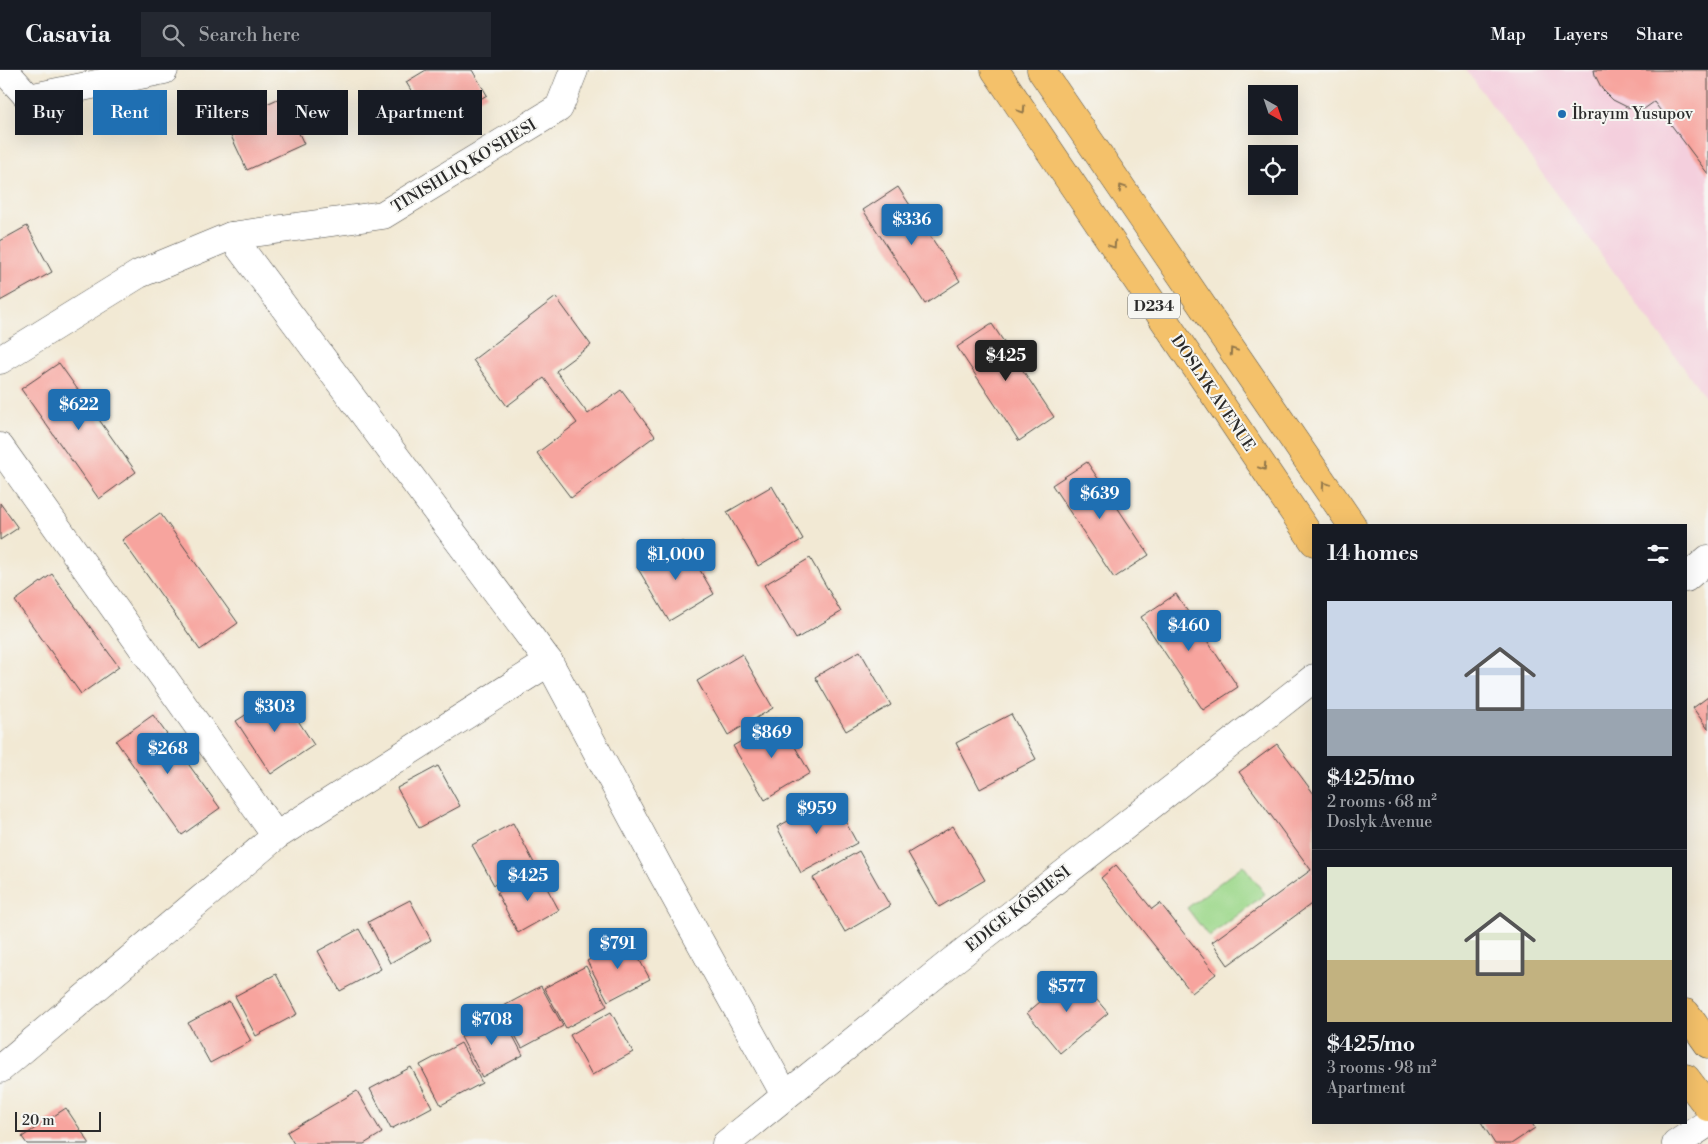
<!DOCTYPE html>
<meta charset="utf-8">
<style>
:root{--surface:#171b24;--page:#242831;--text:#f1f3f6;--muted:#9ea1a6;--line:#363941;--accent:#1f6fb2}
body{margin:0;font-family:"Libre Bodoni",serif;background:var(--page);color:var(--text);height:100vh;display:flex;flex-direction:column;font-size:19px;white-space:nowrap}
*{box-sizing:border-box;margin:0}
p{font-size:16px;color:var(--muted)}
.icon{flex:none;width:28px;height:28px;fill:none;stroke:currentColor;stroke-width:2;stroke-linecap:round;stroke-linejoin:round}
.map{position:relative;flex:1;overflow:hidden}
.drawer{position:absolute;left:1312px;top:454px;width:375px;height:600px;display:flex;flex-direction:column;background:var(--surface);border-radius:0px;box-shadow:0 5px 20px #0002}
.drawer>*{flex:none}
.guide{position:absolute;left:15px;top:20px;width:475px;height:45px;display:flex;gap:10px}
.needle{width:32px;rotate:140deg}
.fabs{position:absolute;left:1248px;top:15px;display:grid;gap:10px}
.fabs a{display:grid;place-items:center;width:50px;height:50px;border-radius:0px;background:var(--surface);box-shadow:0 5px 20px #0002;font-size:25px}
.scale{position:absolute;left:15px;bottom:12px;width:86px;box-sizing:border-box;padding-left:5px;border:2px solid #2b2b2b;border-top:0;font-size:14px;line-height:18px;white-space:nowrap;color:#2b2b2b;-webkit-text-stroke:4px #f6f6f2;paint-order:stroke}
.price{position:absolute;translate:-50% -42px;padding:0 11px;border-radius:5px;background:var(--accent);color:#fff;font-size:16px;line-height:32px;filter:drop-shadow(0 1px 2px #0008)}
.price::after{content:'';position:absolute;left:50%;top:30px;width:15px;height:11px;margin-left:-8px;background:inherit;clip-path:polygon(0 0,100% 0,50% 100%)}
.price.current{background:#222;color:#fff}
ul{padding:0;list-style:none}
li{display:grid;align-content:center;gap:10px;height:265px;padding:0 15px}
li+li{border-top:1px solid var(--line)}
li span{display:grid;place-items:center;height:155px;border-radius:0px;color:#555}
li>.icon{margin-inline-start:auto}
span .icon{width:90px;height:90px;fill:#fffc;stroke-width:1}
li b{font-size:21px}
h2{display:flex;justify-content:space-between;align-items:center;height:60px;padding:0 15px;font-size:21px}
.chip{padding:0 18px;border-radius:0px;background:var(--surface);box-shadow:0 5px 20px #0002;font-size:18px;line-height:45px}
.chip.current{background:var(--accent);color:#fff}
header{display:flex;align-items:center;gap:30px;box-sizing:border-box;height:70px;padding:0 25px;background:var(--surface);border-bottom:1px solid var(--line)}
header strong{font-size:24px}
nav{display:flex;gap:28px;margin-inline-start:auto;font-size:18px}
.search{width:350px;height:45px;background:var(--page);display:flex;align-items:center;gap:12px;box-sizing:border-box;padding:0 18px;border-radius:0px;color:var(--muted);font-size:19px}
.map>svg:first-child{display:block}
</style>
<header>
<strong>Casavia</strong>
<div class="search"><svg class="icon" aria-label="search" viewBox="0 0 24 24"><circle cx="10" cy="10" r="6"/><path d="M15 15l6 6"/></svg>Search here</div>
<nav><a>Map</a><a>Layers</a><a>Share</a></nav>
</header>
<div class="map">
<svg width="1708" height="1074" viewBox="0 0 1708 1074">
<rect width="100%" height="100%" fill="#f6f6f2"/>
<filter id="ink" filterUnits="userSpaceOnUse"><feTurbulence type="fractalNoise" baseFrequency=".02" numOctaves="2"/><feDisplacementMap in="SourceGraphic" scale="10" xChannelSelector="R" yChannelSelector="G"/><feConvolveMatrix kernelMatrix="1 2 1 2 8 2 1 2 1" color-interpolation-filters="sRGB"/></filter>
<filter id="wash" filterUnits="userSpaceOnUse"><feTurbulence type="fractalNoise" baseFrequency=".0096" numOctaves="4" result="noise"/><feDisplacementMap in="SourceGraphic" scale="20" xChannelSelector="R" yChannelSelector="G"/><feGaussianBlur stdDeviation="1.12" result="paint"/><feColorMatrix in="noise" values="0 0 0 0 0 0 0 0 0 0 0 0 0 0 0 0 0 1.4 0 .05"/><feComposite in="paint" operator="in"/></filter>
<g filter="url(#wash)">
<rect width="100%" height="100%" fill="#f2e9d4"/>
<path fill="#f4cfdd" d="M1466 0H1708V331L1522 76Z"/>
<path fill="#9dd88b" stroke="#64825b" d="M1243 795 1265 824 1209 867 1187 838Z"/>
<g id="blocks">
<g fill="#f7a49e">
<path d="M426 0H472L487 25 433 57 406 12Z"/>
<path d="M1594 0H1708V104L1654 32 1644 39 1627 37 1613 30 1602 19 1595 5Z"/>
<path d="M282 27 304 74 247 100 225 53Z"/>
<path d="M898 117 960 211 925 234 863 140Z"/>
<path d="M27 156 52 202 0 231V171Z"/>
<path d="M556 227 591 275 556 301 588 344 621 320 655 366 571 428 537 383 577 353 544 308 507 336 473 290Z"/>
<path d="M992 254 1054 347 1019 371 957 277Z"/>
<path d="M59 293 136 402 99 429 21 319Z"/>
<path d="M1087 392 1149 485 1114 508 1052 415Z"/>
<path d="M772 416 803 469 758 496 727 442Z"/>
<path d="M0 433 18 458 0 470Z"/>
<path d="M160 443 238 553 200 580 122 470Z"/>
<path d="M683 471 714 524 669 551 637 497Z"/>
<path d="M810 488 841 542 796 569 764 515Z"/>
<path d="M52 504 119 597 81 624 15 531Z"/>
<path d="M1176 524 1238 617 1203 640 1141 547Z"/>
<path d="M860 581 891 635 846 661 815 607Z"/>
<path d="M742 584 773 638 728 665 697 611Z"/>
<path d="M280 623 314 675 271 704 236 651Z"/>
<path d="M1708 627V659L1693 638Z"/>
<path d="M1011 644 1036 689 980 719 956 673Z"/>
<path d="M153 645 220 738 182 765 116 671Z"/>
<path d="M779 649 810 703 765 730 733 676Z"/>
<path d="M1277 674 1314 724V832L1228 895 1212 872 1311 800 1239 702Z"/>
<path d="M438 696 460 736 419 758 397 718Z"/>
<path d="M832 727 857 773 801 803 777 757Z"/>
<path d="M513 753 534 793 494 815 472 775Z"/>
<path d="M953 756 985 810 939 837 908 783Z"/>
<path d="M859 781 890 836 845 862 813 808Z"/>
<path d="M1116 795 1152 839 1160 833 1216 904 1192 923 1101 808Z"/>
<path d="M537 800 559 840 518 863 497 823Z"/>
<path d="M410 830 431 870 390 893 368 852Z"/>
<path d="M359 859 381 899 340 921 318 881Z"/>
<path d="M628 869 650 909 608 931 587 891Z"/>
<path d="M586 896 607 936 566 958 544 918Z"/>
<path d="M1074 903 1108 943 1060 983 1027 943Z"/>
<path d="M276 904 297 944 256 966 235 926Z"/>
<path d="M541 916 563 956 522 978 500 938Z"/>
<path d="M229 931 251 971 210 993 188 953Z"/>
<path d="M611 942 633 982 592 1005 570 965Z"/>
<path d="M502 945 523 985 482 1007 461 967Z"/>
<path d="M461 973 482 1013 441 1035 420 995Z"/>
<path d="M411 997 432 1037 391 1059 370 1019Z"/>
<path d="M357 1021 382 1063 364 1074H294L287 1062Z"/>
<path d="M66 1038 90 1074H27L22 1067Z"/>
<path d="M1481 1052H1531L1535 1058 1511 1074H1495Z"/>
</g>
</g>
</g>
<g filter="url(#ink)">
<use href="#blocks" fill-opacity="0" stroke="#494844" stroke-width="1"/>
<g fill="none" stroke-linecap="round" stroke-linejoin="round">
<defs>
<g id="minor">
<path d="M4 0 29 28 164 0"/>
<path d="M231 166 549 592 662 803 785 1025"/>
<path d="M0 290 139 204 231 166 383 145 559 38 574 0"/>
<path d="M0 377 276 766"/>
<path d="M1686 508 1708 489"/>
<path d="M0 999 276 766 549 592"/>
<path d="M726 1074 951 892 1314 608"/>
<path d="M1676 1074 1708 1053"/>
</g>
<g id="major">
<path d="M995 0 1314 472"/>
<path d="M1041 0 1352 455"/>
<path d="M1686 943 1708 974"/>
<path d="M1686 1008 1708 1037"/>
</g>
</defs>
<use href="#minor" stroke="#494844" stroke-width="29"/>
<use href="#major" stroke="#494844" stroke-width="29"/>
<use href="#minor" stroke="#fff" stroke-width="28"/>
<use href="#major" stroke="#f4c16a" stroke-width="28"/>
</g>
<defs><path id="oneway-chevron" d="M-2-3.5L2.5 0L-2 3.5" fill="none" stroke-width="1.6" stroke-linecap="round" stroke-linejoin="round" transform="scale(1.25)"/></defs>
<g stroke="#90764a">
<use href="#oneway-chevron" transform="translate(1022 40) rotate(56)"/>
<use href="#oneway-chevron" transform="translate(1122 118) rotate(-124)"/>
<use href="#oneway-chevron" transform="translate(1113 175) rotate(56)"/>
<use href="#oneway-chevron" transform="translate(1233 281) rotate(-124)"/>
<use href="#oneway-chevron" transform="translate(1263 397) rotate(56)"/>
<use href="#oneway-chevron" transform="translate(1325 415) rotate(-124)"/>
</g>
</g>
<circle fill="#1f6fb2" stroke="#f6f6f2" stroke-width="2" cx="1562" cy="44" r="5"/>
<g text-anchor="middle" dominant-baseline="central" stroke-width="4" stroke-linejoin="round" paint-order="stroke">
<rect fill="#f6f6f2" stroke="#686867" stroke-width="1" x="1128" y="223.5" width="52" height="25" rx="4"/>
<g font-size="15" font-weight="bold" fill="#2b2b2b">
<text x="1154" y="236">D234</text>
</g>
<g font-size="16" fill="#2b2b2b" stroke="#f6f6f2" text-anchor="start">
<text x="1572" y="44">İbrayım Yusupov</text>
</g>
<g font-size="16" fill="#2b2b2b" stroke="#f6f6f2">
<text transform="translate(464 96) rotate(-31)">TINISHLIQ KO'SHESI</text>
<text transform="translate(1213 323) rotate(56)">DOSLYK AVENUE</text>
<text transform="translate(1018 839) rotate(-38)">EDIGE KÓSHESI</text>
</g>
</g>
</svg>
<div class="fabs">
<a><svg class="needle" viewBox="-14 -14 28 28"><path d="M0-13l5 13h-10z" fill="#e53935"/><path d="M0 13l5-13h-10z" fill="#9ea1a6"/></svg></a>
<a><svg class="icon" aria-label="locate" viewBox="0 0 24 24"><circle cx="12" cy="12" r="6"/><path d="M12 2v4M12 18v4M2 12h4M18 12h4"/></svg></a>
</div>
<div class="scale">20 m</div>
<b class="price" style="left:912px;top:176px">$336</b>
<b class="price current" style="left:1006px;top:312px">$425</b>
<b class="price" style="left:79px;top:361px">$622</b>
<b class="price" style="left:1100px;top:450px">$639</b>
<b class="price" style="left:676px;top:511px">$1,000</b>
<b class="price" style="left:1189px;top:582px">$460</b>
<b class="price" style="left:275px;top:663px">$303</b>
<b class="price" style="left:772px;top:689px">$869</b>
<b class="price" style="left:168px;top:705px">$268</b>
<b class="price" style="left:817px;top:765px">$959</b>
<b class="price" style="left:528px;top:832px">$425</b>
<b class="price" style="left:618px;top:900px">$791</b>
<b class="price" style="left:1067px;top:943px">$577</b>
<b class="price" style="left:492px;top:976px">$708</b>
<div class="guide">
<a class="chip">Buy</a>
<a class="chip current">Rent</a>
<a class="chip">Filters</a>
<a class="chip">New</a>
<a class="chip">Apartment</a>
</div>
<section class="drawer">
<h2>14 homes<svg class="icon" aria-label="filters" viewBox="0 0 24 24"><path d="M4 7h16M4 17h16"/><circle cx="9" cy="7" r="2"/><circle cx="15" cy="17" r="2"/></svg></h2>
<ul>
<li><span style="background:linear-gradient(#c9d6e8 70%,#9aa5b1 0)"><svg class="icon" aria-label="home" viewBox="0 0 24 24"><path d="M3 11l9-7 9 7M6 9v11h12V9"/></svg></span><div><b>$425/mo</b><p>2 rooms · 68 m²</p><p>Doslyk Avenue</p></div></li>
<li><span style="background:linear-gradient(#dfe7d0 60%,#c2b280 0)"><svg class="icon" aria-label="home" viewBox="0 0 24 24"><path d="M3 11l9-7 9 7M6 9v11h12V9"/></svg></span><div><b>$425/mo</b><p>3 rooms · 98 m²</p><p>Apartment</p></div></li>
</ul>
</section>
</div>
